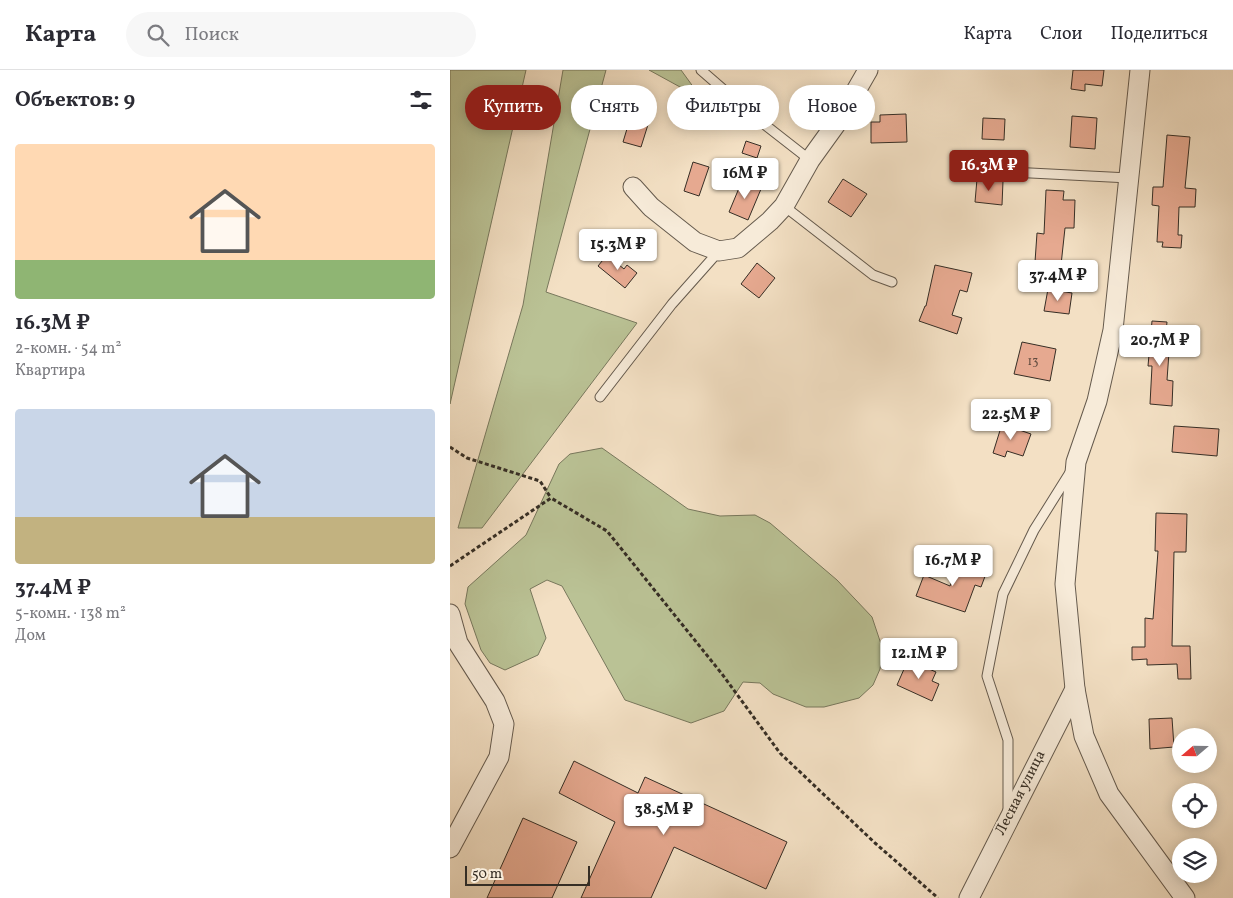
<!DOCTYPE html>
<html lang="ru">
<meta charset="utf-8">
<style>
:root{--surface:#fff;--page:#f7f7f7;--text:#2b2b33;--muted:#7c7c81;--line:#e1e1e2;--accent:#8f2418}
body{margin:0;font-family:Vollkorn,serif;background:var(--page);color:var(--text);height:100vh;display:flex;flex-direction:column;font-size:19px;white-space:nowrap}
*{box-sizing:border-box;margin:0}
p{font-size:16px;color:var(--muted)}
.icon{flex:none;width:28px;height:28px;fill:none;stroke:currentColor;stroke-width:2;stroke-linecap:round;stroke-linejoin:round}
.map{position:relative;flex:1;overflow:hidden}
.panel{display:flex;flex-direction:column;background:var(--surface);width:450px}
.panel>*{flex:none}
.top-card{position:absolute;left:15px;top:15px;width:475px;height:45px;display:flex;gap:10px}
.needle{width:32px;rotate:250deg}
.tools{position:absolute;left:722px;top:658px;display:grid;gap:10px}
.tools a{display:grid;place-items:center;width:45px;height:45px;border-radius:50%;background:var(--surface);box-shadow:0 2px 12px #0003;font-size:25px}
.scale{position:absolute;left:15px;bottom:12px;width:125px;box-sizing:border-box;padding-left:5px;border:2px solid #362e25;border-top:0;font-size:14px;line-height:18px;white-space:nowrap;color:#362e25;-webkit-text-stroke:4px #f7ebd9;paint-order:stroke}
.price{position:absolute;translate:-50% -42px;padding:0 11px;border-radius:5px;background:#fff;color:#222;font-size:16px;line-height:32px;filter:drop-shadow(0 1px 2px #0008)}
.price::after{content:'';position:absolute;left:50%;top:30px;width:15px;height:11px;margin-left:-8px;background:inherit;clip-path:polygon(0 0,100% 0,50% 100%)}
.price.active{background:var(--accent);color:#fff}
ul{padding:0;list-style:none}
li{display:grid;align-content:center;gap:10px;height:265px;padding:0 15px}
li span{display:grid;place-items:center;height:155px;border-radius:5px;color:#555}
li>.icon{margin-inline-start:auto}
span .icon{width:90px;height:90px;fill:#fffc;stroke-width:1}
li b{font-size:21px}
h2{display:flex;justify-content:space-between;align-items:center;height:60px;padding:0 15px;font-size:21px}
.tag{padding:0 18px;border-radius:22px;background:var(--surface);box-shadow:0 2px 12px #0003;font-size:18px;line-height:45px}
.tag.active{background:var(--accent);color:#fff}
header{display:flex;align-items:center;gap:30px;box-sizing:border-box;height:70px;padding:0 25px;background:var(--surface);border-bottom:1px solid var(--line)}
header strong{font-size:24px}
nav{display:flex;gap:28px;margin-inline-start:auto;font-size:18px}
.search{width:350px;height:45px;background:var(--page);display:flex;align-items:center;gap:12px;box-sizing:border-box;padding:0 18px;border-radius:28px;color:var(--muted);font-size:19px}
main{display:flex;flex:1;min-height:0}
.map>svg:first-child{display:block}
</style>
<header>
<strong>Карта</strong>
<div class="search"><svg class="icon" aria-label="search" viewBox="0 0 24 24"><circle cx="10" cy="10" r="6"/><path d="M15 15l6 6"/></svg>Поиск</div>
<nav><a>Карта</a><a>Слои</a><a>Поделиться</a></nav>
</header>
<main>
<section class="panel">
<h2>Объектов: 9<svg class="icon" aria-label="filters" viewBox="0 0 24 24"><path d="M4 7h16M4 17h16"/><circle cx="9" cy="7" r="2"/><circle cx="15" cy="17" r="2"/></svg></h2>
<ul>
<li><span style="background:linear-gradient(#ffd9b3 75%,#8fb573 0)"><svg class="icon" aria-label="home" viewBox="0 0 24 24"><path d="M3 11l9-7 9 7M6 9v11h12V9"/></svg></span><div><b>16.3M ₽</b><p>2-комн. · 54 m²</p><p>Квартира</p></div></li>
<li><span style="background:linear-gradient(#c9d6e8 70%,#c2b280 0)"><svg class="icon" aria-label="home" viewBox="0 0 24 24"><path d="M3 11l9-7 9 7M6 9v11h12V9"/></svg></span><div><b>37.4M ₽</b><p>5-комн. · 138 m²</p><p>Дом</p></div></li>
</ul>
</section>
<div class="map">
<svg width="783" height="828" viewBox="0 0 783 828">
<rect width="100%" height="100%" fill="#f3e0c4"/>
<filter id="stains"><feTurbulence type="fractalNoise" baseFrequency=".004" numOctaves="4"/><feColorMatrix values="0 0 0 0 .2 0 0 0 0 .09 0 0 0 0 .02 0 0 0 .5 -.17"/></filter>
<radialGradient id="worn" r=".72"><stop offset=".6" stop-color="#630" stop-opacity="0"/><stop offset="1" stop-color="#630" stop-opacity=".3"/></radialGradient>
<g fill="#bac295" stroke="#78785d">
<path d="M0 0H76L0 334Z"/>
<path d="M113 0H156L96 222 187 253 32 458H8L73 235Z"/>
<path d="M199 0H231L252 29Z"/>
<path d="M152 378 238 439 270 446 305 445 320 453 387 510 422 547 433 580 430 599 423 615 409 628 374 637H356L323 624 310 613 293 612 274 641 241 653 175 630 112 516 97 510 80 519 96 568 88 585 55 600 40 593 31 580 15 534 18 517 76 465 109 394 120 384Z"/>
</g>
<g fill="#e6a990" stroke="#362e25">
<path d="M623 0H654L652 16 635 14V21L621 19Z"/>
<path d="M183 39 201 45 191 77 173 72Z"/>
<path d="M456 44 457 72 421 73V52H430V45Z"/>
<path d="M622 46 647 48 645 79 620 77Z"/>
<path d="M533 48 555 49 554 70 532 69Z"/>
<path d="M717 65 740 67 735 118 746 119 745 137H729L728 165H732L731 178 712 177 713 172H707L709 136 702 135 703 117H713Z"/>
<path d="M296 71 311 76 307 88 292 83Z"/>
<path d="M243 92 259 97 249 126 234 121Z"/>
<path d="M393 109 417 124 401 147 378 132Z"/>
<path d="M527 109 553 111 552 135 525 132Z"/>
<path d="M292 111 311 119 298 150 279 142Z"/>
<path d="M596 120 614 121 613 130H625L624 158H615L611 195 585 192 587 163 594 164Z"/>
<path d="M157 185 174 199 177 195 187 203 175 218 148 196Z"/>
<path d="M307 193 325 208 309 228 291 214Z"/>
<path d="M485 195 522 203 517 222 510 220 502 245 512 248 507 264 469 251 475 236H476Z"/>
<path d="M598 219 622 223 619 244 594 241Z"/>
<path d="M702 251 717 252 714 282H719L717 310 723 311 722 336 700 334 702 296H698Z"/>
<path d="M572 272 606 279 600 311 564 304Z"/>
<path d="M552 354 581 364 573 386 557 381 555 387 543 383Z"/>
<path d="M724 356 769 359 767 386 722 382Z"/>
<path d="M706 443 737 444 736 482H724L722 576H740L741 609H728L727 594 697 595V589L682 590V577H695V548L703 549 708 481H705Z"/>
<path d="M510 491 537 501 531 517 525 515 515 542 466 526 474 505 500 516Z"/>
<path d="M458 590 486 602 482 611 489 614 482 631 447 615Z"/>
<path d="M722 648 724 677 700 679 699 649Z"/>
<path d="M124 691 188 723 195 707 337 772 316 819 224 777 201 828H131L165 752 109 723Z"/>
<path d="M73 748 127 772 102 828H37Z"/>
</g>
<g fill="none" stroke-linecap="round" stroke-linejoin="round">
<defs>
<g id="lane">
<path d="M251 0 305 47 360 90"/>
<path d="M562 102 679 108"/>
<path d="M334 136 423 205 442 212"/>
<path d="M150 327 222 234 269 181"/>
<path d="M558 741V670L537 606 553 524 584 460 621 401"/>
</g>
<g id="street">
<path d="M690 0 663 260 647 331 626 392 615 514 625 619 634 666 659 724 735 828"/>
<path d="M183 117 201 137 245 172 269 181 288 178 320 151 334 136 360 90 391 47 418 0"/>
<path d="M0 544 8 573 45 631 54 654 49 687 0 778"/>
<path d="M519 828 625 619"/>
</g>
</defs>
<use href="#lane" stroke="#655a4d" stroke-width="11"/>
<use href="#street" stroke="#655a4d" stroke-width="21"/>
<g stroke="#362e25" stroke-width="3" stroke-dasharray="4 2.5" stroke-linecap="butt">
<path d="M0 377 17 388 90 411 101 428"/>
<path d="M0 496 101 428 157 461 272 604 330 683 425 773 488 828"/>
</g>
<use href="#lane" stroke="#f7ebd9" stroke-width="9"/>
<use href="#street" stroke="#f7ebd9" stroke-width="19"/>
</g>
<g text-anchor="middle" dominant-baseline="central" stroke-width="4" stroke-linejoin="round" paint-order="stroke">
<g font-size="12" fill="#624d40">
<text x="583" y="292">13</text>
</g>
<g font-size="15" fill="#362e25" stroke="#f7ebd9">
<text transform="translate(571 723) rotate(-63)">Лесная улица</text>
</g>
</g>
<rect width="100%" height="100%" filter="url(#stains)"/>
<rect width="100%" height="100%" fill="url(#worn)"/>
</svg>
<div class="tools">
<a><svg class="needle" viewBox="-14 -14 28 28"><path d="M0-13l5 13h-10z" fill="#e53935"/><path d="M0 13l5-13h-10z" fill="#7c7c81"/></svg></a>
<a><svg class="icon" aria-label="locate" viewBox="0 0 24 24"><circle cx="12" cy="12" r="6"/><path d="M12 2v4M12 18v4M2 12h4M18 12h4"/></svg></a>
<a><svg class="icon" aria-label="layers" viewBox="0 0 24 24"><path d="M12 4l9 5-9 5-9-5zM3 14l9 5 9-5"/></svg></a>
</div>
<div class="scale">50 m</div>
<b class="price active" style="left:539px;top:122px">16.3M ₽</b>
<b class="price" style="left:295px;top:130px">16M ₽</b>
<b class="price" style="left:168px;top:201px">15.3M ₽</b>
<b class="price" style="left:608px;top:232px">37.4M ₽</b>
<b class="price" style="left:710px;top:297px">20.7M ₽</b>
<b class="price" style="left:561px;top:371px">22.5M ₽</b>
<b class="price" style="left:503px;top:517px">16.7M ₽</b>
<b class="price" style="left:469px;top:610px">12.1M ₽</b>
<b class="price" style="left:214px;top:766px">38.5M ₽</b>
<div class="top-card">
<a class="tag active">Купить</a>
<a class="tag">Снять</a>
<a class="tag">Фильтры</a>
<a class="tag">Новое</a>
</div>
</div>
</main>
